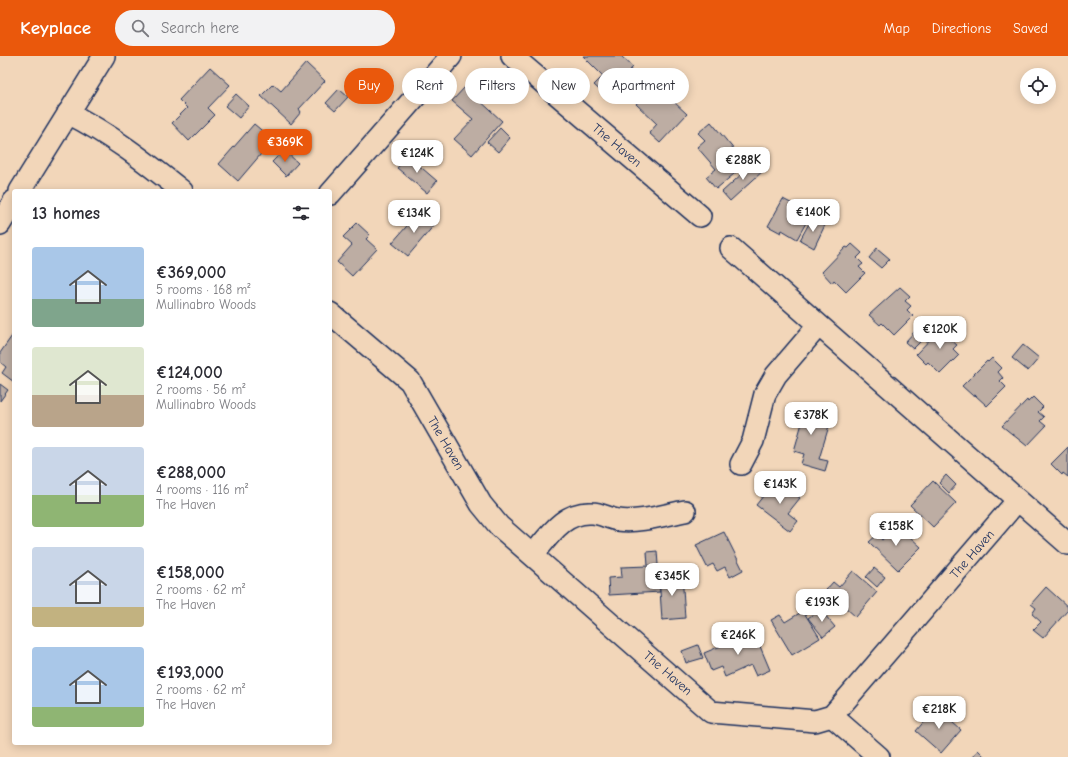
<!DOCTYPE html>
<meta charset="utf-8">
<style>
:root{--surface:#fff;--page:#f2f2f3;--text:#2b2b33;--muted:#7c7c81;--accent:#ea580c}
body{margin:0;font-family:"Comic Neue",sans-serif;background:var(--page);color:var(--text);height:100vh;display:flex;flex-direction:column;font-size:15px;white-space:nowrap}
*{box-sizing:border-box;margin:0}
p{font-size:13px;color:var(--muted)}
.icon{flex:none;width:22px;height:22px;fill:none;stroke:currentColor;stroke-width:2;stroke-linecap:round;stroke-linejoin:round}
.map{position:relative;flex:1;overflow:hidden}
.sheet{position:absolute;left:12px;top:133px;width:320px;height:556px;display:flex;flex-direction:column;background:var(--surface);border-radius:4px;box-shadow:0 2px 10px #0003}
.sheet>*{flex:none}
.banner{position:absolute;left:344px;top:12px;width:380px;height:36px;display:flex;gap:8px}
.tools{position:absolute;left:1020px;top:12px;display:grid;gap:8px}
.tools a{display:grid;place-items:center;width:36px;height:36px;border-radius:50%;background:var(--surface);box-shadow:0 2px 10px #0003;font-size:20px}
.price{position:absolute;translate:-50% -34px;padding:0 9px;border-radius:8px;background:#fff;color:#222;font-size:13px;line-height:26px;filter:drop-shadow(0 1px 2px #0008)}
.price::after{content:'';position:absolute;left:50%;top:24px;width:12px;height:9px;margin-left:-6px;background:inherit;clip-path:polygon(0 0,100% 0,50% 100%)}
.price.selected{background:var(--accent);color:#fff}
ul{padding:0;list-style:none}
li{display:flex;align-items:center;gap:12px;height:100px;padding:0 20px}
li span{display:grid;place-items:center;flex:none;width:112px;height:80px;border-radius:4px;color:#555}
li>.icon{margin-inline-start:auto}
span .icon{width:48px;height:48px;fill:#fffc;stroke-width:1}
li b{font-size:17px}
h2{display:flex;justify-content:space-between;align-items:center;height:48px;padding:0 20px;font-size:17px}
.chip{padding:0 14px;border-radius:18px;background:var(--surface);box-shadow:0 2px 10px #0003;font-size:14px;line-height:36px}
.chip.selected{background:var(--accent);color:#fff}
header{display:flex;align-items:center;gap:24px;box-sizing:border-box;height:56px;padding:0 20px;background:var(--accent);color:#fff}
header strong{font-size:19px}
nav{display:flex;gap:22px;margin-inline-start:auto;font-size:14px}
.search{width:280px;height:36px;background:var(--page);display:flex;align-items:center;gap:10px;box-sizing:border-box;padding:0 14px;border-radius:22px;color:var(--muted);font-size:15px}
.map>svg:first-child{display:block}
</style>
<header>
<strong>Keyplace</strong>
<div class="search"><svg class="icon" aria-label="search" viewBox="0 0 24 24"><circle cx="10" cy="10" r="6"/><path d="M15 15l6 6"/></svg>Search here</div>
<nav><a>Map</a><a>Directions</a><a>Saved</a></nav>
</header>
<div class="map">
<svg width="1068" height="701" viewBox="0 0 1068 701">
<rect width="100%" height="100%" fill="#f2d6b9"/>
<filter id="ink" filterUnits="userSpaceOnUse"><feTurbulence type="fractalNoise" baseFrequency=".025" numOctaves="2"/><feDisplacementMap in="SourceGraphic" scale="8" xChannelSelector="R" yChannelSelector="G"/><feConvolveMatrix kernelMatrix="1 2 1 2 8 2 1 2 1" color-interpolation-filters="sRGB"/></filter>
<g filter="url(#ink)">
<g fill="#bdada3" stroke="#1b2f5e">
<path d="M583 0H621L633 11 606 40 594 29 603 20Z"/>
<path d="M306 7 325 25 299 53 301 56 291 68 261 40 273 28 281 35Z"/>
<path d="M210 11 230 29 208 52 215 59 189 85 172 67 187 52 179 44Z"/>
<path d="M647 21 687 58 660 87 649 77 657 68 636 48 643 40 636 33Z"/>
<path d="M465 31 502 65 472 99 454 83 473 63 452 45Z"/>
<path d="M339 33 348 41 335 55 326 47Z"/>
<path d="M236 38 249 50 239 62 225 50Z"/>
<path d="M711 66 746 108 716 133 706 121 716 113 697 91 705 84 698 77Z"/>
<path d="M254 68 273 84 238 125 219 108Z"/>
<path d="M500 72 510 82 498 96 487 86Z"/>
<path d="M284 94 298 107 286 120 272 106Z"/>
<path d="M408 100 437 125 427 137 397 112Z"/>
<path d="M756 105 764 114 730 145 722 136Z"/>
<path d="M783 143 804 154 800 161 807 165 797 183 782 174 781 177 768 170Z"/>
<path d="M420 155 435 168 408 200 392 187Z"/>
<path d="M812 162 825 169 814 192 800 184Z"/>
<path d="M357 167 370 179 366 183 377 193 352 220 337 206 352 189 343 181Z"/>
<path d="M852 188 862 197 857 202 863 208 859 211 865 217 846 236 834 224 832 227 822 216 846 191 848 192Z"/>
<path d="M877 192 890 203 881 212 869 202Z"/>
<path d="M900 231 910 240 905 245 911 250 907 254 913 260 894 279 882 267 880 269 869 259Z"/>
<path d="M946 269 956 279 951 284 957 289 953 293 959 299 940 318 928 306 926 308 916 298 940 273 942 274Z"/>
<path d="M917 273 925 281 913 293 905 286Z"/>
<path d="M14 277V326L2 317 6 311 0 306V297Z"/>
<path d="M1023 289 1039 302 1028 315 1012 302Z"/>
<path d="M992 302 1002 312 998 316 1003 322 1000 325 1006 331 987 350 975 339 973 340 962 330 987 305 988 306Z"/>
<path d="M0 328 8 334 0 345Z"/>
<path d="M1033 341 1043 351 1038 356 1044 361 1040 365 1046 370 1027 390 1002 370 1027 344 1028 346Z"/>
<path d="M794 349 832 360 819 403 828 405 825 415 801 408 804 398 794 395 802 367 790 364Z"/>
<path d="M1068 391V421L1063 417 1062 419 1051 408Z"/>
<path d="M946 419 956 429 949 437 939 427Z"/>
<path d="M776 424 800 442 788 457 798 465 790 475 756 449Z"/>
<path d="M933 425 956 447 933 471 910 449Z"/>
<path d="M897 469 921 491 898 514 869 486 877 479 882 484Z"/>
<path d="M724 476 743 514 730 521 725 511 717 515 713 508 707 511 696 489Z"/>
<path d="M657 495 660 536 609 539 608 522 622 521 621 511 648 510 647 496Z"/>
<path d="M874 512 885 521 877 531 866 521Z"/>
<path d="M853 515 877 536 856 561 826 534 833 526 839 531Z"/>
<path d="M682 518 685 562 662 564 659 520Z"/>
<path d="M1046 531 1068 551V554L1043 582 1033 574 1041 566 1032 558 1036 552 1031 548Z"/>
<path d="M820 553 835 571 823 581 808 562Z"/>
<path d="M803 555 820 582 792 599 771 564 780 559 785 566Z"/>
<path d="M754 576 770 614 756 620 751 609 725 621 721 611 711 615 704 597Z"/>
<path d="M698 589 703 602 686 607 682 595Z"/>
<path d="M937 650 953 664 952 666 961 674 941 697 916 675Z"/>
<path d="M978 694 985 701H972Z"/>
</g>
<g fill="none" stroke-linecap="round" stroke-linejoin="round">
<defs>
<g id="minor">
<path d="M512 0 700 160"/>
<path d="M68 57C110 78 146 106 182 135"/>
<path d="M20 135 104 0"/>
<path d="M330 138 451 0"/>
<path d="M0 168 14 145"/>
<path d="M731 192 1068 488"/>
<path d="M330 257 410 325 481 448 499 470 711 656 815 665 832 660 1017 445"/>
<path d="M741 408 753 385 765 338 776 319 818 270"/>
<path d="M533 499C549 480 564 455 592 457 601 457 609 463 618 464 639 467 664 459 685 455"/>
<path d="M832 660 879 701"/>
</g>
</defs>
<use href="#minor" stroke="#1b2f5e" stroke-width="24"/>
<use href="#minor" stroke="#f2d6b9" stroke-width="21"/>
</g>
</g>
<g text-anchor="middle" dominant-baseline="central" stroke-width="3" stroke-linejoin="round" paint-order="stroke">
<g font-size="13" fill="#1b2f5e" stroke="#f2d6b9">
<text transform="translate(617 89) rotate(40)">The Haven</text>
<text transform="translate(446 387) rotate(60)">The Haven</text>
<text transform="translate(972 498) rotate(-49)">The Haven</text>
<text transform="translate(668 617) rotate(41)">The Haven</text>
</g>
</g>
</svg>
<div class="tools">
<a><svg class="icon" aria-label="locate" viewBox="0 0 24 24"><circle cx="12" cy="12" r="6"/><path d="M12 2v4M12 18v4M2 12h4M18 12h4"/></svg></a>
</div>
<b class="price selected" style="left:285px;top:107px">€369K</b>
<b class="price" style="left:417px;top:118px">€124K</b>
<b class="price" style="left:743px;top:125px">€288K</b>
<b class="price" style="left:813px;top:177px">€140K</b>
<b class="price" style="left:414px;top:178px">€134K</b>
<b class="price" style="left:940px;top:294px">€120K</b>
<b class="price" style="left:811px;top:380px">€378K</b>
<b class="price" style="left:780px;top:449px">€143K</b>
<b class="price" style="left:896px;top:491px">€158K</b>
<b class="price" style="left:672px;top:541px">€345K</b>
<b class="price" style="left:822px;top:567px">€193K</b>
<b class="price" style="left:738px;top:600px">€246K</b>
<b class="price" style="left:939px;top:674px">€218K</b>
<div class="banner">
<a class="chip selected">Buy</a>
<a class="chip">Rent</a>
<a class="chip">Filters</a>
<a class="chip">New</a>
<a class="chip">Apartment</a>
</div>
<section class="sheet">
<h2>13 homes<svg class="icon" aria-label="filters" viewBox="0 0 24 24"><path d="M4 7h16M4 17h16"/><circle cx="9" cy="7" r="2"/><circle cx="15" cy="17" r="2"/></svg></h2>
<ul>
<li><span style="background:linear-gradient(#a9c7e8 65%,#7fa58c 0)"><svg class="icon" aria-label="home" viewBox="0 0 24 24"><path d="M3 11l9-7 9 7M6 9v11h12V9"/></svg></span><div><b>€369,000</b><p>5 rooms · 168 m²</p><p>Mullinabro Woods</p></div></li>
<li><span style="background:linear-gradient(#dfe7d0 60%,#b9a48a 0)"><svg class="icon" aria-label="home" viewBox="0 0 24 24"><path d="M3 11l9-7 9 7M6 9v11h12V9"/></svg></span><div><b>€124,000</b><p>2 rooms · 56 m²</p><p>Mullinabro Woods</p></div></li>
<li><span style="background:linear-gradient(#c9d6e8 60%,#8fb573 0)"><svg class="icon" aria-label="home" viewBox="0 0 24 24"><path d="M3 11l9-7 9 7M6 9v11h12V9"/></svg></span><div><b>€288,000</b><p>4 rooms · 116 m²</p><p>The Haven</p></div></li>
<li><span style="background:linear-gradient(#c9d6e8 75%,#c2b280 0)"><svg class="icon" aria-label="home" viewBox="0 0 24 24"><path d="M3 11l9-7 9 7M6 9v11h12V9"/></svg></span><div><b>€158,000</b><p>2 rooms · 62 m²</p><p>The Haven</p></div></li>
<li><span style="background:linear-gradient(#a9c7e8 75%,#8fb573 0)"><svg class="icon" aria-label="home" viewBox="0 0 24 24"><path d="M3 11l9-7 9 7M6 9v11h12V9"/></svg></span><div><b>€193,000</b><p>2 rooms · 62 m²</p><p>The Haven</p></div></li>
</ul>
</section>
</div>
